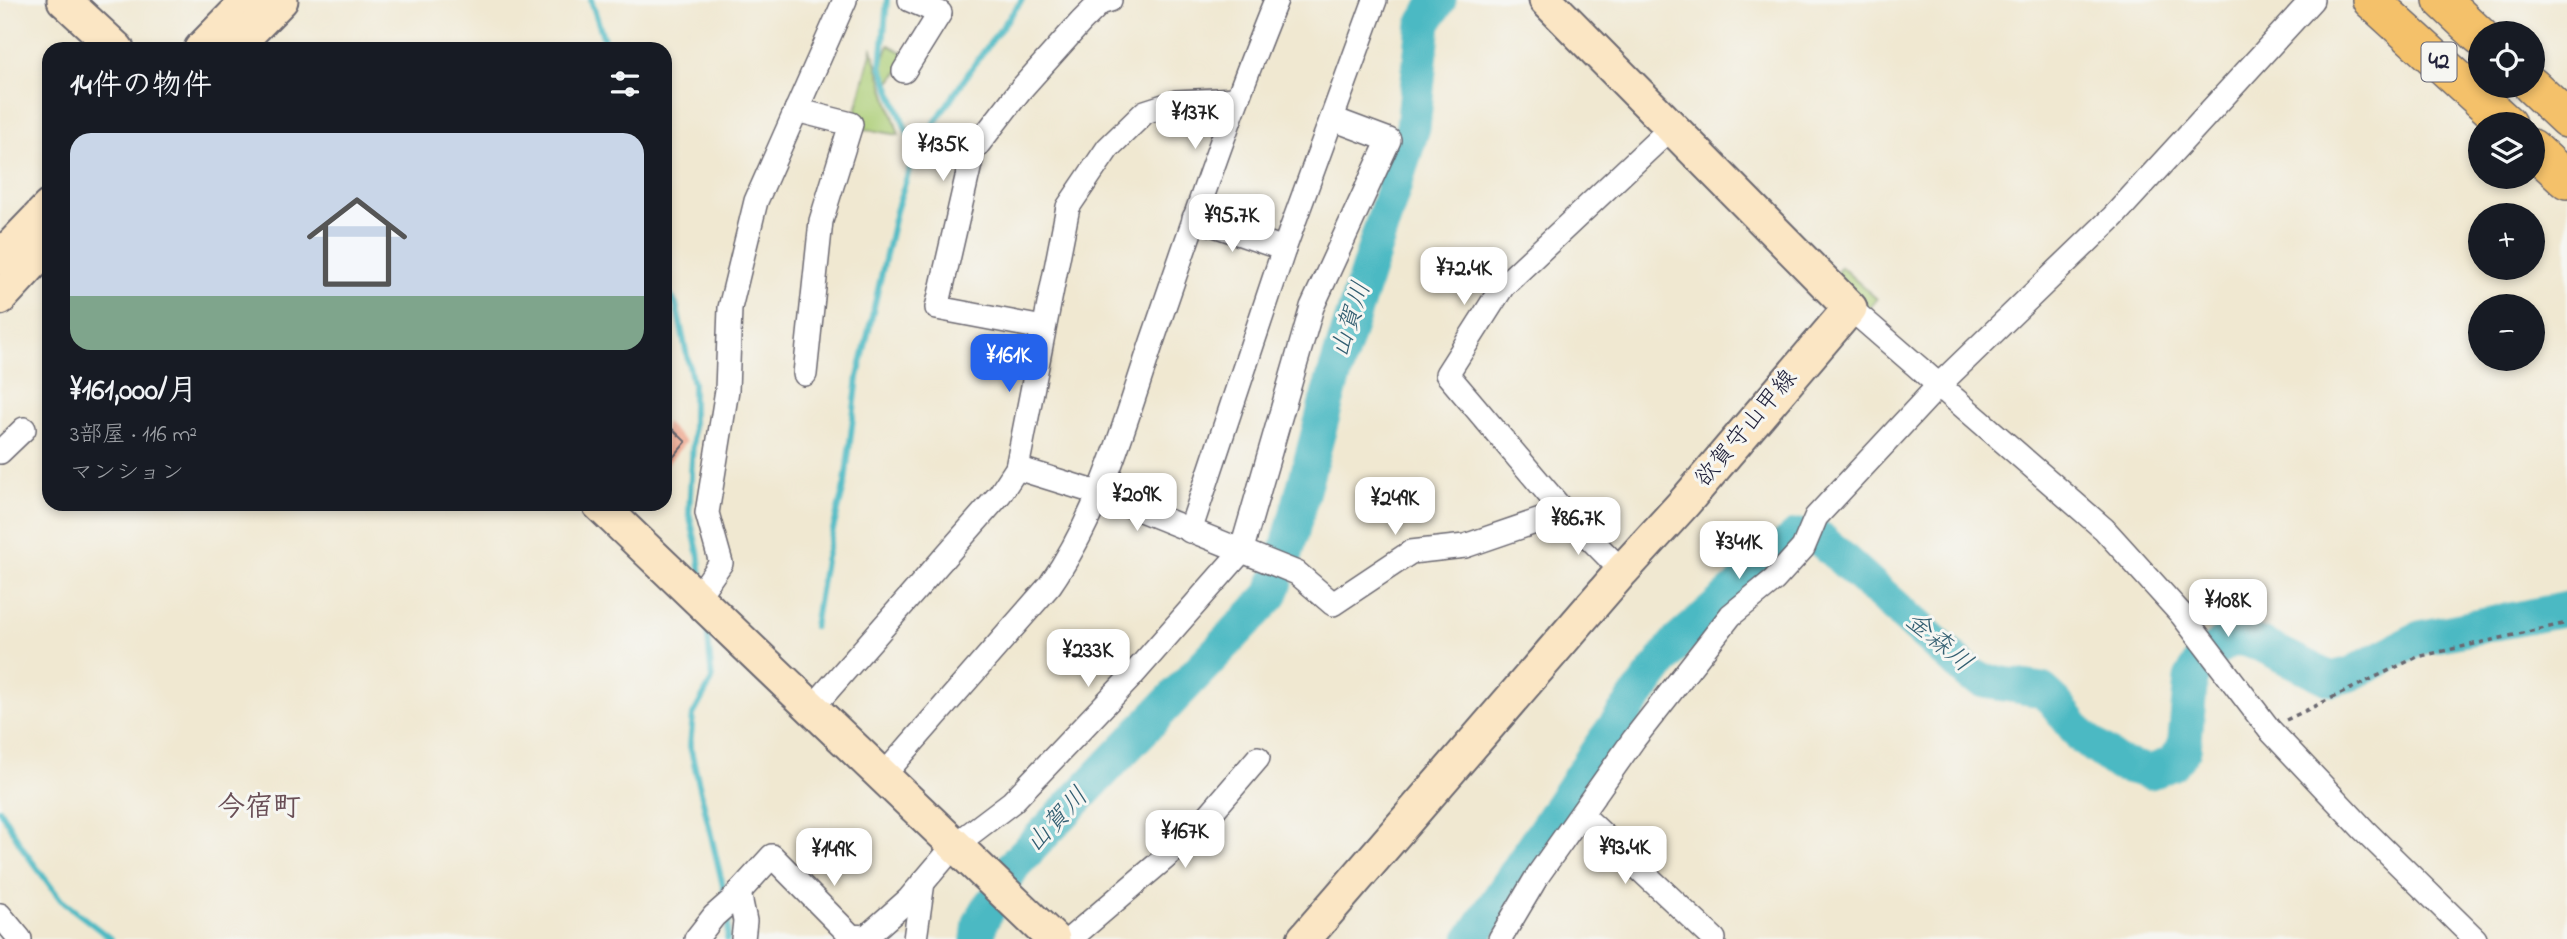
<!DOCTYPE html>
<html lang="ja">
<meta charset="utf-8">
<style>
:root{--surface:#171b24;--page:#242831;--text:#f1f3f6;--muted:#9ea1a6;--line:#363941;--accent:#2563eb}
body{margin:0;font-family:"Indie Flower","Klee One",sans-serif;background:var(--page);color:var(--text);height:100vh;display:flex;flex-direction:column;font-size:26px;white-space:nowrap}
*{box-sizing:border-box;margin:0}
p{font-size:23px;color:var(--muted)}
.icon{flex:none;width:38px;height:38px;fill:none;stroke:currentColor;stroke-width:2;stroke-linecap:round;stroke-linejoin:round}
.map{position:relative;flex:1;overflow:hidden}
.side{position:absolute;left:42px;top:42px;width:630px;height:469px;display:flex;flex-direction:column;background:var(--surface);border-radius:21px;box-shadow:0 4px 10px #0003}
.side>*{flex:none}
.tools{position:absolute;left:2468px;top:21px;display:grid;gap:14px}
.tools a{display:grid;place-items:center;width:77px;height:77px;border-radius:50%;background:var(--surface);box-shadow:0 4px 10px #0003;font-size:35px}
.price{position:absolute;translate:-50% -60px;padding:0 16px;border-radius:14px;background:#fff;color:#222;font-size:23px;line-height:46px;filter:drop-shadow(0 2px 4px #0008)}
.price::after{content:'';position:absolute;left:50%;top:42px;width:21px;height:16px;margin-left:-10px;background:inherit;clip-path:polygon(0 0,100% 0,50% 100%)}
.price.on{background:var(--accent);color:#fff}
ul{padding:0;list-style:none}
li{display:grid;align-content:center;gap:14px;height:371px;padding:0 28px}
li+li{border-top:2px solid var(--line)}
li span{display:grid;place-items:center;height:217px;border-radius:21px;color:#555}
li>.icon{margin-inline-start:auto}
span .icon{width:126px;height:126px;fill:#fffc;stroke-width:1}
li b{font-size:30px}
h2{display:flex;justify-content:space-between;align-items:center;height:84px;padding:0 28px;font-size:30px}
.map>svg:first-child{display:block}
</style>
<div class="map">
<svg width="2567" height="939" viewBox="0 0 2567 939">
<rect width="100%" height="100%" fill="#f6f6f2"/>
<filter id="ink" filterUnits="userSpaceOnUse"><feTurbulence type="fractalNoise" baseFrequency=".0143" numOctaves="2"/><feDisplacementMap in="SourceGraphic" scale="14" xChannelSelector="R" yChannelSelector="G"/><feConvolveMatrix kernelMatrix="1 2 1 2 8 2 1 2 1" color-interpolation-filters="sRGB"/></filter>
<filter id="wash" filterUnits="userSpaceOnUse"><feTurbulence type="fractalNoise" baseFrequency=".00686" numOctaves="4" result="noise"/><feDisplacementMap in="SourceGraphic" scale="28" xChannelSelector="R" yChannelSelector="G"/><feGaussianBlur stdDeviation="1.57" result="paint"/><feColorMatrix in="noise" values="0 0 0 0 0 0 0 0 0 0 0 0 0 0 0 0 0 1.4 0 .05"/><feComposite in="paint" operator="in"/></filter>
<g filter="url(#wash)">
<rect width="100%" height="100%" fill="#f0e8d1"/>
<g fill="#abcd75" stroke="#667858" stroke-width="2">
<path d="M889 45 912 57 888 84 881 66Z"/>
<path d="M872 49 899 135 852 127Z"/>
<path d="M1841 267 1877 299 1865 314 1830 281Z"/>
</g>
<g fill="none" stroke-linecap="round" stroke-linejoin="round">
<g stroke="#4bb9c3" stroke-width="6">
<path d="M591 0 607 49"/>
<path d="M887 0 881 66 915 152"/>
<path d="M665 288 676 304 693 384V441L689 513 699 556 701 579"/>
<path d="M814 627 825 561 845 483 858 377 896 211 915 152 976 62 1022 0"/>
<path d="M707 628 712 680 693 715 690 746 726 899"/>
<path d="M0 810 25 852 61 900 111 939"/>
<path d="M727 939 729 913"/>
</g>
<g stroke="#4bb9c3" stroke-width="35">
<path d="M1284 561 1330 389 1413 127 1424 23 1439 0"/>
<path d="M1009 873 1014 865 1271 595 1276 582"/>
<path d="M978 939 980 923 991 904"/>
<path d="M1472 939 1604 741 1676 643 1797 536 1819 538 1971 675 1984 681 2042 690 2053 700 2082 737 2119 764 2150 772 2172 764 2184 749 2191 679 2201 661 2224 643 2239 638 2262 645 2331 679 2351 674 2420 638 2567 609"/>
</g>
</g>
<g id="blocks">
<path fill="#eda187" d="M665 422 686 442 665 467Z"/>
</g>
</g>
<g filter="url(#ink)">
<use href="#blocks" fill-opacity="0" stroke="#6a6770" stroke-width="2"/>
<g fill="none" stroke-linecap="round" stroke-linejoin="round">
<defs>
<g id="street">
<path d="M904 71 940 13 910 0"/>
<path d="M796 110 851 124 821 221 805 374"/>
<path d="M1194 218 1284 249"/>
<path d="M1850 308 2104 529 2182 615 2269 729 2364 830 2475 939"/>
<path d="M1043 328 937 308 973 151 1021 89 1081 22 1100 3 1110 0"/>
<path d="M0 452 24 429"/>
<path d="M1017 468 1101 494 1297 573 1333 604 1411 552 1465 546 1564 512"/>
<path d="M1190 531 1284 249 1375 0"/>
<path d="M1622 571 1564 512 1447 374 1503 286 1672 127"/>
<path d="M697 598 721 563 707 513 727 390 730 308 756 201 845 0"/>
<path d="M813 707 1000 494 1017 468 1068 207 1108 148 1145 112 1176 102 1237 99"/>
<path d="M883 776 1050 585C1102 510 1125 421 1154 336 1193 223 1231 110 1276 0"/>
<path d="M1582 815 1714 939"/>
<path d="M739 892 745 921 743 939"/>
<path d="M0 915 20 939"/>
<path d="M696 939 714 916 731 901 772 856 851 936 866 937 909 899 954 846 1012 802 1131 677 1241 552 1312 307 1389 140 1333 119"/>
<path d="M915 939 923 882"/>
<path d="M1070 939 1192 835 1258 758"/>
<path d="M1500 939 1538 875 1634 739 1731 615 1774 580 1803 548 1816 517 1940 384 2113 217 2312 0"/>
</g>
<g id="secondary">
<path d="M64 0 117 49"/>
<path d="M201 49 246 3"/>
<path d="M233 49 281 0"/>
<path d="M0 258 49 207"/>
<path d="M0 298 49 245"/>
<path d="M599 504 1053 939"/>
<path d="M1304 939 1622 571 1685 502 1850 308 1546 0"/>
</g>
<g id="primary">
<path d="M2371 0 2507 124"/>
<path d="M2442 0 2480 36"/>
<path d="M2532 86 2567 119"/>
<path d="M2532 148 2567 180"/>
</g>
</defs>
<use href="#street" stroke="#6a6770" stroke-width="26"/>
<use href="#secondary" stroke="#6a6770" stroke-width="37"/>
<use href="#primary" stroke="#6a6770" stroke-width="40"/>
<path stroke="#6a6770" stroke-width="3.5" stroke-dasharray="5 5" stroke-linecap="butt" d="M2286 720 2417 657 2567 623"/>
<use href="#street" stroke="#fff" stroke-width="23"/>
<use href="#secondary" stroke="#fbe6c4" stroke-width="33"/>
<use href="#primary" stroke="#f4c16b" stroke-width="37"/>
</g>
</g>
<g text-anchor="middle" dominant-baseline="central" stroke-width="6" stroke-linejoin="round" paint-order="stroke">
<rect fill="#f6f6f2" stroke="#626272" stroke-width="2" x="2421.5" y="42.5" width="35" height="39" rx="5"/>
<g font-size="23" font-weight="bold" fill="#22223b">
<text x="2439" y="62">42</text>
</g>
<g font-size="24" fill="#22223b" stroke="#f6f6f2">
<text transform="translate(1747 429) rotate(-50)">欲賀守山甲線</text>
</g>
<g font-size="26" font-style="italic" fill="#325e71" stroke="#f6f6f2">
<text transform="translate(1352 320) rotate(-72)">山賀川</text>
<text transform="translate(1938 643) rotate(40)">金森川</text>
<text transform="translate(1058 821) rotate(-47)">山賀川</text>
</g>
<g font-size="28" font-weight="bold" fill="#694e56" stroke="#f6f6f2">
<text x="259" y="808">今宿町</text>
</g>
</g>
</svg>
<div class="tools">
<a><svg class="icon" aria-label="locate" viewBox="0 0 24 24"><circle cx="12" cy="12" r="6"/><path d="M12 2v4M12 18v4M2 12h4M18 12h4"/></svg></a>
<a><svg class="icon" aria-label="layers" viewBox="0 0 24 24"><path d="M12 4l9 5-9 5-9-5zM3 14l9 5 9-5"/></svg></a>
<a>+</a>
<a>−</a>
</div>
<b class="price" style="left:1195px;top:151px">¥137K</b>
<b class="price" style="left:943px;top:183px">¥135K</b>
<b class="price" style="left:1232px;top:254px">¥95.7K</b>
<b class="price" style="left:1464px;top:307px">¥72.4K</b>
<b class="price on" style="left:1009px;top:394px">¥161K</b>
<b class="price" style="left:1137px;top:533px">¥209K</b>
<b class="price" style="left:1395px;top:537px">¥249K</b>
<b class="price" style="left:1578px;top:557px">¥86.7K</b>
<b class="price" style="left:1739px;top:581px">¥341K</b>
<b class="price" style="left:2228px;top:639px">¥108K</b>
<b class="price" style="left:1088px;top:689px">¥233K</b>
<b class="price" style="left:1185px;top:870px">¥167K</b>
<b class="price" style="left:1625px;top:886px">¥93.4K</b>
<b class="price" style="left:834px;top:888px">¥149K</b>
<section class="side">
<h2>14件の物件<svg class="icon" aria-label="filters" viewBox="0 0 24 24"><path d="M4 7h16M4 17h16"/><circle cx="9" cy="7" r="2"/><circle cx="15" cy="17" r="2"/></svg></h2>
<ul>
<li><span style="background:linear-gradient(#c9d6e8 75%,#7fa58c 0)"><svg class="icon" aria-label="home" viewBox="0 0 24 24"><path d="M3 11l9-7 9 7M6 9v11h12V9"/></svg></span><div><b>¥161,000/月</b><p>3部屋 · 116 m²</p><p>マンション</p></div></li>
</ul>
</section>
</div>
